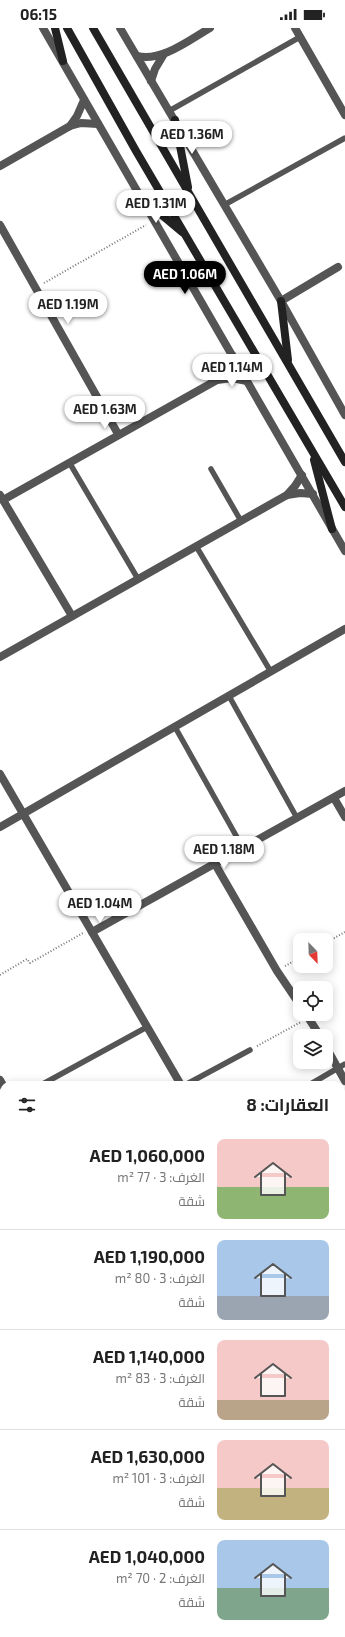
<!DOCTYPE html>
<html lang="ar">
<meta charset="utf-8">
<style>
:root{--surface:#fff;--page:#f6f6f6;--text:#222;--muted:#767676;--line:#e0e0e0;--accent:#000}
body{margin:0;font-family:"Exo 2",Cairo,sans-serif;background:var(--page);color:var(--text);direction:rtl;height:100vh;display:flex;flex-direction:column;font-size:15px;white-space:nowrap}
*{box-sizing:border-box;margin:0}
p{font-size:13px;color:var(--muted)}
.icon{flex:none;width:22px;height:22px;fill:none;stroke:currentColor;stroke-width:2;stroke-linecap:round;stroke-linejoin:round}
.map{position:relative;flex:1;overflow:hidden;direction:ltr}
.side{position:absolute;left:0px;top:1053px;width:345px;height:556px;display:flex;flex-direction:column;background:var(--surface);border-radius:12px 12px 0 0;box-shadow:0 2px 10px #0003;direction:rtl}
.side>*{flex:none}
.needle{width:26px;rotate:157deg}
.fabs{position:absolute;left:293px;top:905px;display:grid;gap:8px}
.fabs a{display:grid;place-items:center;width:40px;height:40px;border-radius:8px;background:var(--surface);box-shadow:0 2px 10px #0003;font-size:20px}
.price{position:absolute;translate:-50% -34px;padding:0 9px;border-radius:14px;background:#fff;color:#222;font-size:13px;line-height:26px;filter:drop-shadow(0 1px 2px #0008)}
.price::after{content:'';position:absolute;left:50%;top:24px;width:12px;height:9px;margin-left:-6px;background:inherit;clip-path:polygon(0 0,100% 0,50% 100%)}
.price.active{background:var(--accent);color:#fff}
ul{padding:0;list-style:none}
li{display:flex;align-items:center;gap:12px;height:100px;padding:0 16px}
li+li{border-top:1px solid var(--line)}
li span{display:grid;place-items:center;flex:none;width:112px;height:80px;border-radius:8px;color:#555}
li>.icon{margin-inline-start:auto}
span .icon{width:48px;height:48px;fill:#fffc;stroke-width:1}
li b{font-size:17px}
h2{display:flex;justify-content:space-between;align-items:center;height:48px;padding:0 16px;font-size:17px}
.status{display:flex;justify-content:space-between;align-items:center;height:28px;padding:0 20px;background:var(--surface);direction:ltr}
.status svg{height:11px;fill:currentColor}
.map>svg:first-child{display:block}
</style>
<div class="status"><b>06:15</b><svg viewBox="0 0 49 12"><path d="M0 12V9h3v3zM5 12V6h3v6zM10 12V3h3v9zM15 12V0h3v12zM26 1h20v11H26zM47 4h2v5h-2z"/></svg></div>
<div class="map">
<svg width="345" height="1609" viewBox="0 0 345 1609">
<rect width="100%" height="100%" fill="#fff"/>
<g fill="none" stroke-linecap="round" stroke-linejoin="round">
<g stroke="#777" stroke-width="2" stroke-dasharray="1 2" stroke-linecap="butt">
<path d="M44 255 146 197"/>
<path d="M326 915 345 904"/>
<path d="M285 938 300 930"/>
<path d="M0 947 27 931 30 935 83 905"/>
<path d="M257 1018 301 994"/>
</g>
<g stroke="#555" stroke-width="5.5">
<path d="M169 83 300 9"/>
<path d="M224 177 345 110"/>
<path d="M69 434 138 551"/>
<path d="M211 441 241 493"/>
<path d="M196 518 271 644"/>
<path d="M229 668 297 790"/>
<path d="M175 699 243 820"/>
<path d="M41 1057 147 999"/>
<path d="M185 1057 250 1022"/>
<path d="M309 1057 345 1036"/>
<path d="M341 1237 345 1235"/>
<path d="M341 1392 345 1390"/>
<path d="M341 1522 345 1520"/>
<path d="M0 1549 4 1556"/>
<path d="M33 1605 35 1609"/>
</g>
<g stroke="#555" stroke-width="8">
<path d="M43 0 345 523"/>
<path d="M120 0 281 273 345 387"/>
<path d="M295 0 345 87"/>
<path d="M137 28C162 34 189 12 210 0"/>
<path d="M151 53 155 41 164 26"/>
<path d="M70 98 77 88 84 72"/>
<path d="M0 138 70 98 81 95 98 96"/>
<path d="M0 197 118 406"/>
<path d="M281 273 338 239"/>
<path d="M217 352 232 350 247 353"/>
<path d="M0 467 72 588"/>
<path d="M287 467 295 458 302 447"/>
<path d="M3 472 217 352 228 338 232 327"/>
<path d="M0 629 287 467 300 465 313 466"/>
<path d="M0 746 181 1057"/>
<path d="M334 770 345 789"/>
<path d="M0 799 345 601"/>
<path d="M215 836 277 943 300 977"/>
<path d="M92 904 345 763"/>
<path d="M306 986 320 1008"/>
<path d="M326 1019 345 1053"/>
<path d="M0 1052 4 1059"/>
<path d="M0 1305 3 1310"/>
<path d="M341 1324 345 1321"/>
<path d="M341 1329 345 1335"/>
<path d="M0 1406 4 1404"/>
<path d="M0 1508 4 1505"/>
<path d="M117 1605 120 1609"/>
<path d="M218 1605 221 1609"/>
<path d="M320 1605 323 1609"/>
<path d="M87 1609 94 1605"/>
<path d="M253 1609 260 1605"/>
</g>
<g stroke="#222" stroke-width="8">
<path d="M55 0 63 33"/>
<path d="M67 0 136 123 345 479"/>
<path d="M93 0 345 434"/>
<path d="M175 92 188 159"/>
<path d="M139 168 182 204"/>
<path d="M281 273 288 332"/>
<path d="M314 432 332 501"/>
</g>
</g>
</svg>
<div class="fabs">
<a><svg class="needle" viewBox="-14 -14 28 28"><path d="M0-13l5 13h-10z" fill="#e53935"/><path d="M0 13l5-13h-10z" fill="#767676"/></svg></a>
<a><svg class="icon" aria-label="locate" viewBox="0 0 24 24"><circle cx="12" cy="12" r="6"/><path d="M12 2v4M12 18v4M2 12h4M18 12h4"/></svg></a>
<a><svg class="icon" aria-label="layers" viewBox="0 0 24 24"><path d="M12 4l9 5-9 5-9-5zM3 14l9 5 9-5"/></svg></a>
</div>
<b class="price" style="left:192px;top:127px">AED 1.36M</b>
<b class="price" style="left:156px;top:196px">AED 1.31M</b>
<b class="price active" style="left:185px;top:267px">AED 1.06M</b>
<b class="price" style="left:68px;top:297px">AED 1.19M</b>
<b class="price" style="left:232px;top:360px">AED 1.14M</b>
<b class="price" style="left:105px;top:402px">AED 1.63M</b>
<b class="price" style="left:224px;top:842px">AED 1.18M</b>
<b class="price" style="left:100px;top:896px">AED 1.04M</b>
<section class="side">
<h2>العقارات: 8<svg class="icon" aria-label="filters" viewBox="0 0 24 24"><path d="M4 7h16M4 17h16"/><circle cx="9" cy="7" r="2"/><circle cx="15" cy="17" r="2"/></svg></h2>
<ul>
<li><span style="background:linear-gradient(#f6c9c9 60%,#8fb573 0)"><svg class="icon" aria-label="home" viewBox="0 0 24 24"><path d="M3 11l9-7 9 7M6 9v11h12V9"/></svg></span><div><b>AED 1,060,000</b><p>الغرف: 3 · 77 m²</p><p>شقة</p></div></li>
<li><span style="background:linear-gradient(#a9c7e8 70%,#9aa5b1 0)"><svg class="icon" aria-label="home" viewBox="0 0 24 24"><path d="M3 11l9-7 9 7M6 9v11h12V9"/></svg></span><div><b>AED 1,190,000</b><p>الغرف: 3 · 80 m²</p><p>شقة</p></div></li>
<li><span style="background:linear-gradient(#f6c9c9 75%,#b9a48a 0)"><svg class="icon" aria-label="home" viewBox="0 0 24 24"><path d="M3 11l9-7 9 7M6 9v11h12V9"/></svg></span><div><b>AED 1,140,000</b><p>الغرف: 3 · 83 m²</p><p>شقة</p></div></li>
<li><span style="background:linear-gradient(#f6c9c9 60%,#c2b280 0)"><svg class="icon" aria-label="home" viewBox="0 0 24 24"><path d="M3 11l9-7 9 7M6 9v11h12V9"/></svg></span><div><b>AED 1,630,000</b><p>الغرف: 3 · 101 m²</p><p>شقة</p></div></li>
<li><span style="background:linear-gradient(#a9c7e8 60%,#7fa58c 0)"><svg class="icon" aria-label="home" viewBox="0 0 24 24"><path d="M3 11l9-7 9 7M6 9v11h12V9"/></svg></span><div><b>AED 1,040,000</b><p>الغرف: 2 · 70 m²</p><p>شقة</p></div></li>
</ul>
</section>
</div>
